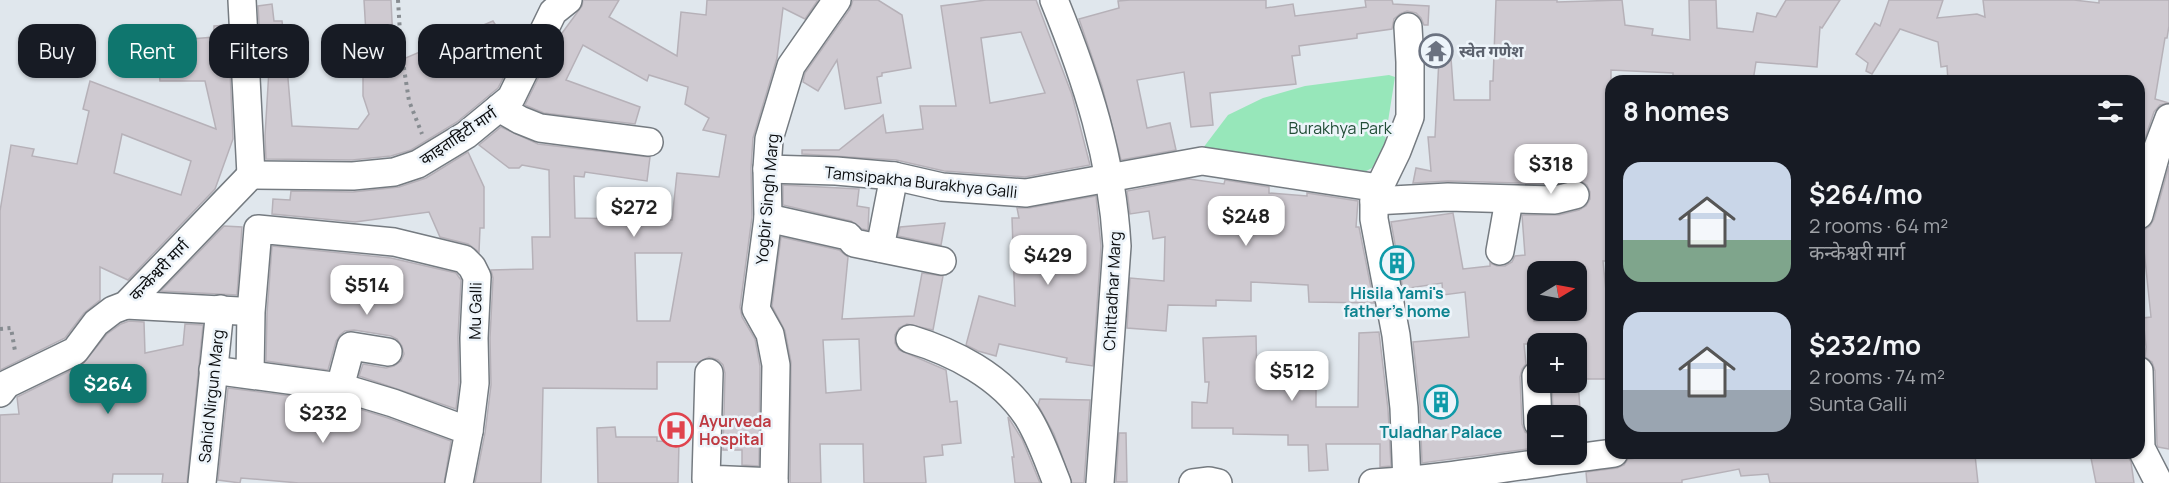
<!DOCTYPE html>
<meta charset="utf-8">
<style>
:root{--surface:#171b24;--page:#20242c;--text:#f1f3f6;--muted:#9ea1a6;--accent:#0f766e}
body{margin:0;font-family:Manrope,"Noto Sans Devanagari",sans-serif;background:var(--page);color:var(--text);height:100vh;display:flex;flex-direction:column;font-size:22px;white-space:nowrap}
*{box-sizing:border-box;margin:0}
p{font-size:20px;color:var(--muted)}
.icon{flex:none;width:33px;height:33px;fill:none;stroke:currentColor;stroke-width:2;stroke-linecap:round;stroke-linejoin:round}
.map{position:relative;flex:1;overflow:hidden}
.details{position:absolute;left:1605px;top:75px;width:540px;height:384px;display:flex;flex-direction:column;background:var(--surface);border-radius:18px;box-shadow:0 2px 4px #0004}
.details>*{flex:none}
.hud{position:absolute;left:18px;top:24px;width:570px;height:54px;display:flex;gap:12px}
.needle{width:39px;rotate:80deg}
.controls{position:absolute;left:1527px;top:261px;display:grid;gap:12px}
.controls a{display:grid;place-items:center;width:60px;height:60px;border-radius:12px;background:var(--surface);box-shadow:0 2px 4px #0004;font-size:30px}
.price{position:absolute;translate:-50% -51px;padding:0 14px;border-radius:12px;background:#fff;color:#222;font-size:20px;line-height:39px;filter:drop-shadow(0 2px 3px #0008)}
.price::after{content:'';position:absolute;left:50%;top:36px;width:18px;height:14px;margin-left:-9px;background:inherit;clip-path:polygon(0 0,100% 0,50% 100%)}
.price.selected{background:var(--accent);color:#fff}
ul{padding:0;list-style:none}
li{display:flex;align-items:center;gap:18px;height:150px;padding:0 18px}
li span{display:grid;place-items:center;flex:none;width:168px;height:120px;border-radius:18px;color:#555}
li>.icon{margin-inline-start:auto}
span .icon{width:72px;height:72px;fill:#fffc;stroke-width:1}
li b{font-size:26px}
h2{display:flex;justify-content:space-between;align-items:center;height:72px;padding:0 18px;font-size:26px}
.pill{padding:0 21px;border-radius:18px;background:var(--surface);box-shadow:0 2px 4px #0004;font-size:21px;line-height:54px}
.pill.selected{background:var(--accent);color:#fff}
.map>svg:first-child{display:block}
</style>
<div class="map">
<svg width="2169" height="483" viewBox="0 0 2169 483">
<rect width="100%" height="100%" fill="#e0e7ed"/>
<path fill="#97e7ba" d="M1389 75 1395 77 1384 147 1372 168 1353 178 1197 156 1228 115 1263 98 1305 86Z"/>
<g fill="#cfcad1" stroke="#b6b1b8" stroke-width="1.5" fill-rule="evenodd">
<path d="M364 0H391L394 63 493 21 515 55 498 88 457 122 411 150 391 156 352 160 266 159 265 136 271 36 268 35 261 57 258 6 272 4 274 21H282L285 46 297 45 299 66 287 67 292 126 358 129 369 114 363 96V51H367Z"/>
<path d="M583 0H619L609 17 677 56 681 12 706 15 707 0H818L805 19 783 8 777 58 753 138 751 168 752 217 740 307 742 317 755 339 760 366 759 466 742 465V450H723L725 373 723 365 718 360 709 357 699 362H657V389L543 388 541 483H475L485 433 491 385 490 338 493 278 491 270 533 269 532 237H550L549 170 522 165 519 168H509L479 145 501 127 538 144 650 157 647 181 585 172 584 177 574 176 575 218 672 220 677 173 719 177 726 135 703 130 709 118 685 104 688 87 649 75 647 81 583 45 566 80 640 107 635 124 544 113 525 105 557 40 582 6ZM635 253H682L670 321H637Z"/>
<path d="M853 0H878L902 15 911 68 882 73V76L877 77 881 103 845 109 837 60 818 91 803 82 805 73 850 9Z"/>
<path d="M986 0H1036L1072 95 1090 165 1025 177 944 171 896 160 802 154V150H839L883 115 886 133 923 129 920 106H956L941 6ZM1021 32 1045 93 990 103 981 38Z"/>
<path d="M1130 0H1266V8L1293 4 1295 16 1366 7 1365 0H1392L1393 4 1429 6 1428 25H1424L1421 18 1416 13 1407 11 1400 14 1394 19 1392 29 1357 34V38L1299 46 1300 55 1292 56 1296 84 1210 93 1213 125 1191 127 1184 72 1137 80 1147 128 1170 123 1176 150 1121 160 1102 86 1079 19 1119 8 1118 1Z"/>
<path d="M1496 0H1557V2L1622 0 1625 25 1653 29 1652 35 1690 40 1689 0H1716L1717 28 1753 32 1757 13 1776 17 1786 0H1840L1822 28 1820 27 1817 67 1756 62 1753 81H1683L1673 80V73L1611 70V261H1603L1611 342V379H1576V344H1524L1526 364 1522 369 1520 377 1522 424 1525 432 1535 438 1536 448 1422 463 1420 406 1413 342 1469 337 1465 292 1443 295 1442 283 1403 289 1391 222 1453 213 1463 269 1490 266V263L1497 266H1505L1512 262 1515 256 1525 255 1522 215H1559L1579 210 1586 206 1590 199V192L1587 185 1579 180 1553 184 1448 181 1413 183 1416 168 1431 171 1428 137H1435L1439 58H1451L1454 100H1490V81H1493ZM1534 272H1576V320L1534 321 1531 281H1536Z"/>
<path d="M1889 0H1943L1937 18 1977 14 1985 17 1983 0H2074L2099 3V0H2169V26L2167 38H2165L2155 99 2169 103 2160 105 2154 112 2139 156V81H1948L1947 66 1941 67 1938 42 1900 29 1872 74 1866 71 1868 63 1856 54 1875 23 1880 26Z"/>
<path d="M228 25 233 139 215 189 128 280 100 267V300L84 313 65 338 0 370V211L11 145 34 149 32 156 77 164 89 111 83 109 90 81 216 129 205 81H160L156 42 214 37V26ZM122 134 191 161 181 195 114 173Z"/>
<path d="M468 152 484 187V228H480L479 252 468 244 440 237 429 212 355 222 272 214 273 199 290 200 291 191 353 192 399 187 426 178Z"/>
<path d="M2169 166V449L2158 447 2157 444 2155 371 2152 362 2145 357 2146 347 2143 318 2151 317 2142 231 2150 226 2154 219Z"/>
<path d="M1189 179 1224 184 1225 180 1269 187V193L1307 196V193L1358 201 1356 227H1359L1374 303 1309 302 1308 285 1251 282V301L1216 300V306L1168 305 1166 331 1127 328 1130 278 1164 281 1165 237 1153 239 1149 211 1130 214 1127 191Z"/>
<path d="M783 185 859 189 857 206 869 208 868 230 862 229 851 221 783 205Z"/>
<path d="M1096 196 1101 246 1093 366 1066 362 1067 358 999 344 996 356 978 351 966 345 979 296 1015 306 1012 218H1019L1017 208H1029Z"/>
<path d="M945 223 941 245 898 236 900 227Z"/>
<path d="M224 226 242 227 237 295 161 291Z"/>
<path d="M781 237 839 250 848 257 842 319 914 316 922 273 943 276 933 330 907 324 899 328 895 335V343L899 350 946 370 950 402 957 401 961 443 942 445 943 455 924 457 926 483H864L863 444H820L821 483H790L791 362 785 331 772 306ZM859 339 861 390 826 393 823 340Z"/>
<path d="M272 246 391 258 456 273 461 280 458 337 459 382 456 409 359 376 363 364 386 368 394 366 401 361 404 354 402 346 397 339 391 336 354 330 345 331 340 335 336 341 328 370 266 361 267 313Z"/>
<path d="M129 321 144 322 145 353 183 345 185 324 203 325 187 483H162L163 474H113L112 483H0V415L19 414 17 397 82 365 107 334 121 324Z"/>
<path d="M1379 332 1388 409 1391 466 1380 467V444H1326L1328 470 1309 471 1308 445H1288V435L1233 434V428H1192V402L1207 403 1209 382H1205L1203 338 1256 336 1257 384 1316 382V407H1358L1359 333Z"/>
<path d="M1552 382H1578L1580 408 1556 409V416H1553Z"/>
<path d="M228 388 337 402 388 418 451 441 444 483H299L241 478 240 483 218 480Z"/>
<path d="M1040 399 1090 400 1084 483H1072L1054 434 1038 405Z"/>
<path d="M1008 417 1022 439 1040 483H1015L1012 457H1014Z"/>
<path d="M615 427 616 437H657V441L679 442 678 483H598L597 428Z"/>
<path d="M1119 433H1126L1127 482H1116Z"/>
<path d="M1681 453H1949L1950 458 1975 455 1978 483H1770L1768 474 1741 476 1739 469 1682 480V483H1587L1586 472 1617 468 1624 465 1628 459Z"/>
<path d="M2090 453H2126L2131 462 2134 483H2096Z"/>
</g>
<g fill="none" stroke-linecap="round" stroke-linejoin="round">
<defs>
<g id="minor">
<path d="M242 0 251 175"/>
<path d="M1054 0C1087 81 1112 158 1117 246L1100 483"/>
<path d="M499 108 520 120 540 128 649 142"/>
<path d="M767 169 836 171 894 176 942 187 1026 193 1202 161 1379 188"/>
<path d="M251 175 353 176 394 172 418 164 466 135 511 98 553 12 568 0"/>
<path d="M1374 201 1448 197 1555 200 1575 195"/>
<path d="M2139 215 2158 147 2169 118"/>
<path d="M768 218 848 236 854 243 942 261"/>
<path d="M880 248 894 176"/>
<path d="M1500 251 1509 200"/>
<path d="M126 305 239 311"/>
<path d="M910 339C953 352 1001 376 1027 416 1040 436 1048 461 1057 483"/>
<path d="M213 370 340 387 393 403 469 431 459 483"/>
<path d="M2139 371 2141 448 2159 483"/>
<path d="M709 373 706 479 774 482"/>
<path d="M250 374 251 312 258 229 394 242 464 259 472 267 477 277 474 338 475 383 469 431"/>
<path d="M1536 376 1538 423"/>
<path d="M340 387 351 346 388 352"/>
<path d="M0 393 7 384 75 351 96 323 113 310 126 305 251 175"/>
<path d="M202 483 220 309"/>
<path d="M774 483 776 365 770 334 756 309 768 218 767 169 769 139 791 66 837 0"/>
<path d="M1193 483 1209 481 1218 483"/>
<path d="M1373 483C1454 478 1533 463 1614 453"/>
<path d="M1407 483 1404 408 1396 335 1374 219V201L1379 188 1397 151 1410 117V62L1408 27"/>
</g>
</defs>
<use href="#minor" stroke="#757b81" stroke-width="30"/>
<g stroke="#878c91" stroke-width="4" stroke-dasharray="3 4.5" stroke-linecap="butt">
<path d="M398 0 401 49 409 101 422 134"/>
<path d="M0 329 11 328 15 351"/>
</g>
<use href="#minor" stroke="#fff" stroke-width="27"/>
</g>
<defs>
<symbol id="temple-ring" viewBox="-11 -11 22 22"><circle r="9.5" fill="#edf4fa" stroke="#6b7280" stroke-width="1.5"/><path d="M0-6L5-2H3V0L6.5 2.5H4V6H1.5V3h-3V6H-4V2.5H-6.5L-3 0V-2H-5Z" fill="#6b7280"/></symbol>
<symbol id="building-ring" viewBox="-11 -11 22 22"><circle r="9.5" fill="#edf4fa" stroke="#0f9aa8" stroke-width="1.5"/><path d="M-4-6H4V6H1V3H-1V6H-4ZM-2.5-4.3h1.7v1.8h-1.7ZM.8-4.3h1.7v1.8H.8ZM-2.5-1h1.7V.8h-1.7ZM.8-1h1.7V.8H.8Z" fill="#0f9aa8"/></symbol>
<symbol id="hospital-ring" viewBox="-11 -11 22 22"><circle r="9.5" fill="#edf4fa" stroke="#e0444e" stroke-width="1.5"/><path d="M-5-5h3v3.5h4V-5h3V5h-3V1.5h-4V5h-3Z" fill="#e0444e"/></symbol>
</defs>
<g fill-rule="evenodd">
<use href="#temple-ring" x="1417" y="32" width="38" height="38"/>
<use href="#building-ring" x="1378" y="244" width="38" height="38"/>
<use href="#building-ring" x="1422" y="383" width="38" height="38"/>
<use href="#hospital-ring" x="657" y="411" width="38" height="38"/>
</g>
<g text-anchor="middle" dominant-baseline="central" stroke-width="5" stroke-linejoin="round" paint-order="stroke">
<g font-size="16" font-weight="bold" fill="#5b616d" stroke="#edf4fa" text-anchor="start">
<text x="1459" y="51">स्वेत गणेश</text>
</g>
<g font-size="16" fill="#214c36" stroke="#edf4fa">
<text x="1340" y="128">Burakhya Park</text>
</g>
<g font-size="16" fill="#0a0c0e" stroke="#edf4fa">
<text transform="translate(458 136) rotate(-34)">काइताहिटी मार्ग</text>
<text transform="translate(921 182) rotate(6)">Tamsipakha Burakhya Galli</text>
<text transform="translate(767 199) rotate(-85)">Yogbir Singh Marg</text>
<text transform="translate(159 270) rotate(-46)">कन्केश्वरी मार्ग</text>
<text transform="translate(1112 291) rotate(-87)">Chittadhar Marg</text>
<text transform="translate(475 311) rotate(-89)">Mu Galli</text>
<text transform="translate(211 396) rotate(-84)">Sahid Nirgun Marg</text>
</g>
<g font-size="16" font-weight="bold" fill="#0d838f" stroke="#edf4fa">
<text x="1397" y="293">Hisila Yami's<tspan x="1397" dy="18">father's home</tspan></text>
<text x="1441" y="432">Tuladhar Palace</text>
</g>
<g font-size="16" font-weight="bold" fill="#be3a42" stroke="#edf4fa" text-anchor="start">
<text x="699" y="421">Ayurveda<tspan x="699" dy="18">Hospital</tspan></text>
</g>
</g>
</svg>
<div class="controls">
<a><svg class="needle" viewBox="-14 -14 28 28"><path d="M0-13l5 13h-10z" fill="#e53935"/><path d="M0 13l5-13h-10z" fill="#9ea1a6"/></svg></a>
<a>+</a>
<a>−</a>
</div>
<b class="price" style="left:1551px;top:195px">$318</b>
<b class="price" style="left:634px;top:238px">$272</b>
<b class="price" style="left:1246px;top:247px">$248</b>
<b class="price" style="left:1048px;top:286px">$429</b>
<b class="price" style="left:367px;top:316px">$514</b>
<b class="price" style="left:1292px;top:402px">$512</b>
<b class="price selected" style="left:108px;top:415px">$264</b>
<b class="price" style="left:323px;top:444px">$232</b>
<div class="hud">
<a class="pill">Buy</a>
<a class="pill selected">Rent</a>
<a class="pill">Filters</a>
<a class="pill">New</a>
<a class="pill">Apartment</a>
</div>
<section class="details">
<h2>8 homes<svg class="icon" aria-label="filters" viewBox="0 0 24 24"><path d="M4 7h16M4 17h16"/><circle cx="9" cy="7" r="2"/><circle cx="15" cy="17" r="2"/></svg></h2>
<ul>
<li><span style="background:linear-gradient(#c9d6e8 65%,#7fa58c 0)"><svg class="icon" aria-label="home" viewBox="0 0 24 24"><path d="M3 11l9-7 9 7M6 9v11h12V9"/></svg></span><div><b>$264/mo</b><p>2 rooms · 64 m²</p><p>कन्केश्वरी मार्ग</p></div></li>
<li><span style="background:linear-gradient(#c9d6e8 65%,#9aa5b1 0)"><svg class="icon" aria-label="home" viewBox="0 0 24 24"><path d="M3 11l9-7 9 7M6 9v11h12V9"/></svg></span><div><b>$232/mo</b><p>2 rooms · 74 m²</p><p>Sunta Galli</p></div></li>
</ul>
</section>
</div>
